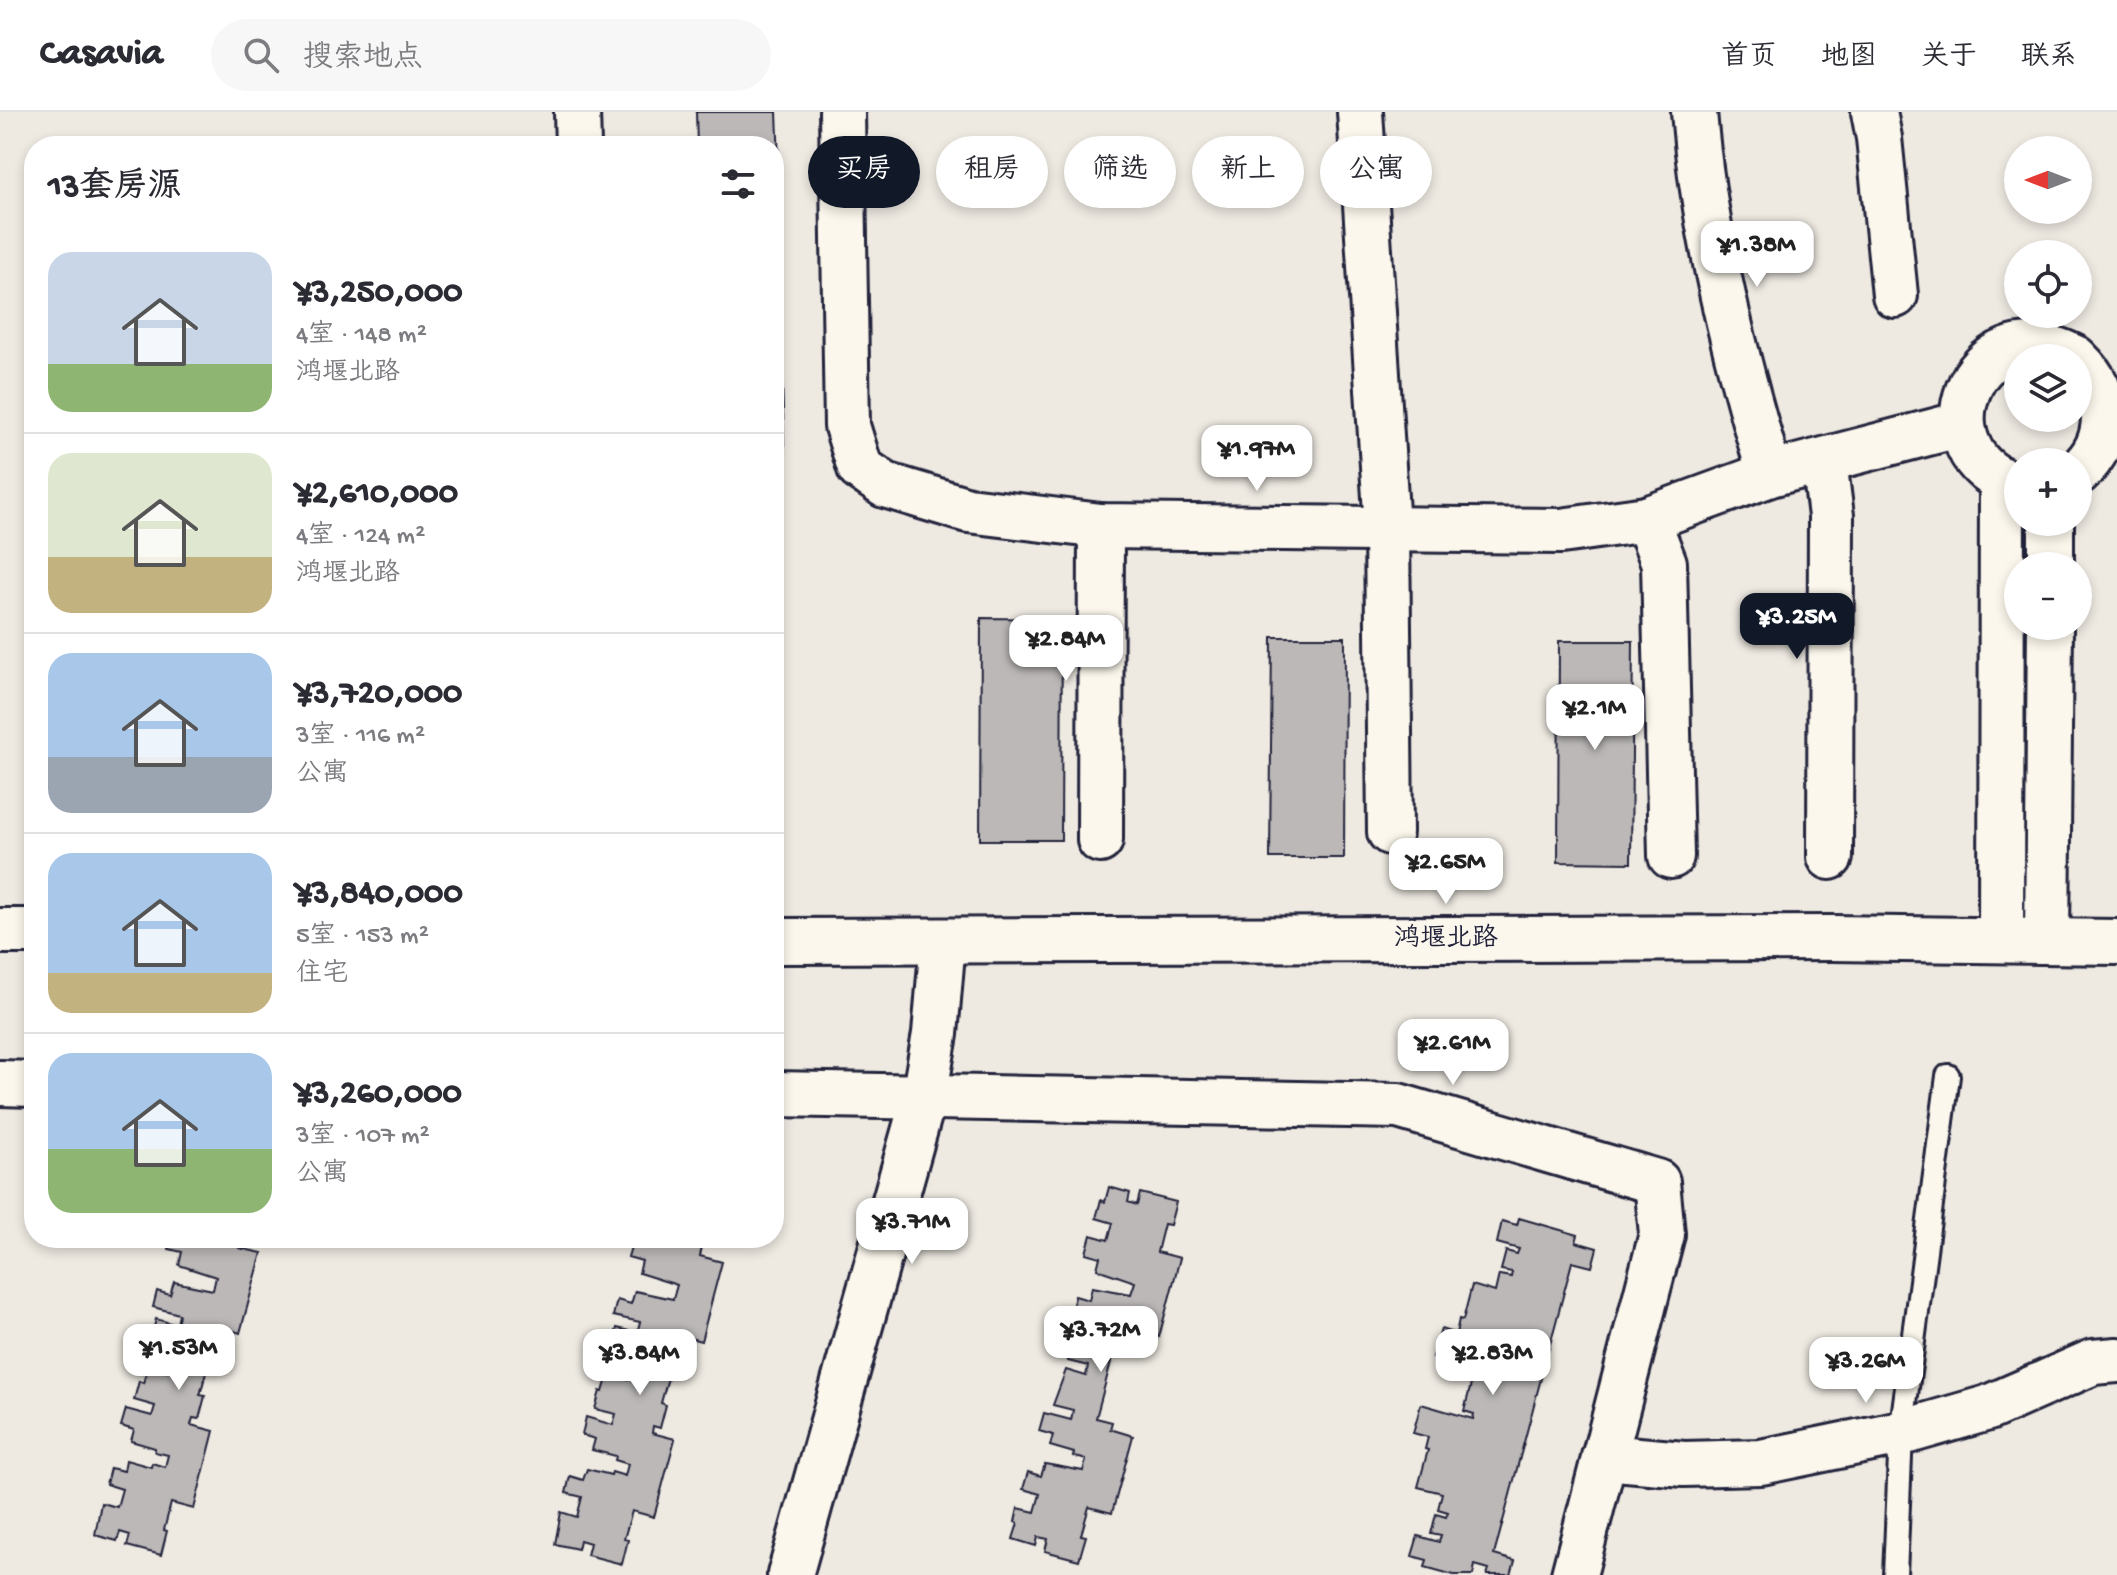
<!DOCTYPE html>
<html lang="zh">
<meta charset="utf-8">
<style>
:root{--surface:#fff;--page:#f7f7f7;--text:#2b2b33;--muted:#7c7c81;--line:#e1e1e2;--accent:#111827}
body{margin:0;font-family:"Gochi Hand","LXGW WenKai TC",sans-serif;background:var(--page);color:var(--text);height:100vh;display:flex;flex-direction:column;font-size:30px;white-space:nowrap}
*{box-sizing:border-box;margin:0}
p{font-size:26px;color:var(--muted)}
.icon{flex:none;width:44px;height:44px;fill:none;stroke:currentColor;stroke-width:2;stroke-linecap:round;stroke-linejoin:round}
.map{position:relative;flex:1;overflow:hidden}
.drawer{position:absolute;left:24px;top:24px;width:760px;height:1112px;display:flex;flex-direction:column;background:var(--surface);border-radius:32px;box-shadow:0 4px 12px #0003}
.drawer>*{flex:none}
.banner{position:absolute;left:808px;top:24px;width:760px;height:72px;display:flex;gap:16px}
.needle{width:52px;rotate:270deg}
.tools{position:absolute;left:2004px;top:24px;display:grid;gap:16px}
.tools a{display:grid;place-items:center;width:88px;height:88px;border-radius:50%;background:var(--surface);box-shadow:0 4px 12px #0003;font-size:40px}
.price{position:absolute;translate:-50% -68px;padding:0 18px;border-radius:16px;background:#fff;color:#222;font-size:26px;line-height:52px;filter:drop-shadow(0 2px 4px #0008)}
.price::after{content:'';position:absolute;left:50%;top:48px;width:24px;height:18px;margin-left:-12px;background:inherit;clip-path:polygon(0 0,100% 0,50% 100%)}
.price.active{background:var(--accent);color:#fff}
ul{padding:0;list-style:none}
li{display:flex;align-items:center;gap:24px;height:200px;padding:0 24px}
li+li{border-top:2px solid var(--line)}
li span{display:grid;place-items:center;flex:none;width:224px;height:160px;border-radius:24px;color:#555}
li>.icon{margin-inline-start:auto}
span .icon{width:96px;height:96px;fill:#fffc;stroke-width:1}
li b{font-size:34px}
h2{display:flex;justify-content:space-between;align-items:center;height:96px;padding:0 24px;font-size:34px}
.chip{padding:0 28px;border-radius:36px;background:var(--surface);box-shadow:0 4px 12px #0003;font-size:28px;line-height:72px}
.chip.active{background:var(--accent);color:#fff}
header{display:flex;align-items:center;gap:48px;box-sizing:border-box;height:112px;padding:0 40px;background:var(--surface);border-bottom:2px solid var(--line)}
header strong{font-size:38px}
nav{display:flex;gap:44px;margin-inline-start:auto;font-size:28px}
.search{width:560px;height:72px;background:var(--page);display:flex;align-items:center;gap:20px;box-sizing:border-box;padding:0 28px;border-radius:44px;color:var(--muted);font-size:30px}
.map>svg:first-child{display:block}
</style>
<header>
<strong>Casavia</strong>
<div class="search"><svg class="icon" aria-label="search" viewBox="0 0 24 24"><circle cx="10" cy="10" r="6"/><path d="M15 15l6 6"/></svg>搜索地点</div>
<nav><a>首页</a><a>地图</a><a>关于</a><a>联系</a></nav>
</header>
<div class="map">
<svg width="2117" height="1463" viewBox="0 0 2117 1463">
<rect width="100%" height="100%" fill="#eeeae2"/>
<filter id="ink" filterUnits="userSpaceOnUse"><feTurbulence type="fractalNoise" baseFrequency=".0125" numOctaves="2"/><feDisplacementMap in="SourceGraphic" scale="16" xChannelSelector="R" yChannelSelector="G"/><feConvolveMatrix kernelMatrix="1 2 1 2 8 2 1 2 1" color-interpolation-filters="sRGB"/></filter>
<g filter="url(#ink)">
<g fill="#bcb8b8" stroke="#22223b" stroke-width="2">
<path d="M696 0H777L779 50H774V34H697Z"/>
<path d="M774 142H778L785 364H774Z"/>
<path d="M981 506 1062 507 1061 728H980Z"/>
<path d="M1272 525H1345L1344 746H1270Z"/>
<path d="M1559 529H1633L1631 751 1558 750Z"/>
<path d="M1109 1075 1130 1081 1128 1090 1137 1093 1140 1081 1176 1090 1170 1113 1164 1112 1157 1140 1180 1146 1159 1225 1136 1219 1134 1229 1118 1224 1096 1306 1112 1310 1110 1317 1133 1324 1112 1401 1089 1395 1081 1423 1086 1424 1079 1448 1045 1439 1048 1427 1038 1425 1036 1434 1013 1427 1018 1411 1015 1410 1018 1396 1035 1400 1040 1382 1023 1377 1028 1360 1041 1364 1045 1352 1083 1359 1086 1348 1073 1344 1074 1341 1050 1334 1053 1323 1039 1319 1044 1301 1071 1308 1073 1298 1053 1293 1066 1258 1086 1264 1088 1254 1068 1249 1073 1232 1069 1231 1075 1212 1095 1217 1098 1207 1071 1200 1075 1184 1089 1188 1092 1175 1131 1182 1135 1170 1097 1157 1100 1145 1086 1141 1091 1123 1108 1128 1113 1111 1096 1106 1101 1088 1105 1090Z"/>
<path d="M1519 1106 1578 1123 1576 1130 1597 1136 1592 1155 1572 1150 1494 1443 1515 1449 1511 1463H1487L1489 1457 1475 1453 1473 1463H1454L1425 1455 1427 1448 1412 1444 1418 1424 1439 1430 1441 1424 1431 1422 1436 1402 1446 1405 1448 1400 1438 1397 1442 1381 1418 1375 1428 1338 1425 1337 1428 1325 1413 1321 1421 1292 1473 1307 1474 1302 1464 1299 1474 1261 1486 1264 1487 1259 1433 1245 1441 1217 1456 1222 1459 1207 1463 1208 1472 1173 1495 1180 1499 1163 1511 1165 1512 1160 1501 1158 1506 1139 1517 1142 1519 1137 1497 1131 1502 1109 1517 1113Z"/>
<path d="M171 1126H242L239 1136 262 1141 240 1221 219 1214 217 1220 222 1222 215 1248 210 1246 200 1283 205 1284 199 1307 193 1306 191 1313 214 1319 194 1397 171 1391 164 1418 167 1419 161 1443 127 1434 130 1423 120 1420 117 1429 95 1423 101 1391 117 1395 122 1377 106 1372 110 1356 124 1359 126 1348 151 1355 152 1351 165 1355 168 1343 155 1340V1336L131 1329 134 1318 121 1314 126 1297 152 1304 155 1294 134 1288 139 1269 143 1271 148 1254 167 1259 170 1249 150 1244 155 1227 151 1226 156 1207 177 1213 179 1202 153 1195 157 1179 170 1183 174 1170 213 1178 216 1165 179 1153 182 1140 169 1137Z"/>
<path d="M652 1126H704L700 1144 722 1150 701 1229 679 1223 677 1229 682 1230 675 1256 671 1255 661 1291 666 1293 660 1316 653 1314 652 1321 675 1327 654 1405 632 1399 624 1427 628 1428 622 1452 587 1443 590 1431 580 1428 578 1437 555 1432 561 1400 577 1405 582 1385 566 1381 570 1364 583 1368 587 1357 611 1363 612 1360 625 1364 628 1352 615 1348 616 1344 592 1338 595 1327 582 1323 586 1305 613 1313 616 1302 595 1297 600 1279 603 1280 608 1263 628 1268 630 1258 611 1252 615 1235 612 1234 617 1216 637 1221 640 1210 613 1204 617 1188 631 1192 635 1179 673 1187 677 1173 639 1161 642 1149 628 1145 633 1128 650 1132Z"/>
</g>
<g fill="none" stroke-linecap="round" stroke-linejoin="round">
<defs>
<path id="service" d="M1895 1463 1901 1321 1948 964"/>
<g id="minor">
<path d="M577 0 578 34"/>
<path d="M842 0 847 314 860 356 885 373 968 398 1101 414 1561 419 1647 407 1770 362 1962 312"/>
<path d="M1360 0 1387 416 1390 720"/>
<path d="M1694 0C1704 123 1735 244 1770 362"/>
<path d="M1874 0 1879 26 1895 183"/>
<path d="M2078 249C2111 280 2114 329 2078 360"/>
<path d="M1824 349 1831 404 1830 745"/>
<path d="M2018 374C1915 345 1969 191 2075 246"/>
<path d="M1647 407 1664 451 1671 744"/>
<path d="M2051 454V410"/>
<path d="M1100 728 1101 414"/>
<path d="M0 819H34"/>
<path d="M2001 828 2002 369"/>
<path d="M774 829 1832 826 2117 830"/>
<path d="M2047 829 2050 514"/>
<path d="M0 971 34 972"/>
<path d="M774 982 1398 994 1657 1070 1662 1122 1574 1463"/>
<path d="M1604 1345 1684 1352 1761 1350 1901 1321 1988 1296 2093 1250 2117 1248"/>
<path d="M790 1463 924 985 935 922 943 829"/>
</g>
</defs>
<use href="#service" stroke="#22223b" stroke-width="28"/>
<use href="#minor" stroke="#22223b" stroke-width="50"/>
<use href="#service" stroke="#fbf7ec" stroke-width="22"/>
<use href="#minor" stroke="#fbf7ec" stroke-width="44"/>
</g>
</g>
<g text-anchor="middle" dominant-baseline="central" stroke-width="6" stroke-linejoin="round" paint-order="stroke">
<g font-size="26" fill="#22223b" stroke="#fbf7ec">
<text x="1446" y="828">鸿堰北路</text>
</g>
</g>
</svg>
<div class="tools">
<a><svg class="needle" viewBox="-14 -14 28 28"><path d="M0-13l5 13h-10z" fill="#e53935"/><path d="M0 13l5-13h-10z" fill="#7c7c81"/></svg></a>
<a><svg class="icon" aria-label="locate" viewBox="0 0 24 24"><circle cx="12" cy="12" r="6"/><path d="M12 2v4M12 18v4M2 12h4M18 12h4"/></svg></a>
<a><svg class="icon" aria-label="layers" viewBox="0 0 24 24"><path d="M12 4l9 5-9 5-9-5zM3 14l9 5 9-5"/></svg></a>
<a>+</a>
<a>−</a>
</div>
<b class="price" style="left:1757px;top:177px">¥1.38M</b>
<b class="price" style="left:1257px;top:381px">¥1.97M</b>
<b class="price active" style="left:1797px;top:549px">¥3.25M</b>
<b class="price" style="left:1066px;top:571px">¥2.84M</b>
<b class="price" style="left:1595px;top:640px">¥2.1M</b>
<b class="price" style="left:1446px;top:794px">¥2.65M</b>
<b class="price" style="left:1453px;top:975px">¥2.61M</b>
<b class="price" style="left:912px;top:1154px">¥3.71M</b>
<b class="price" style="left:1101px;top:1262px">¥3.72M</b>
<b class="price" style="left:179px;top:1280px">¥1.53M</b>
<b class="price" style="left:640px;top:1285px">¥3.84M</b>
<b class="price" style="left:1493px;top:1285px">¥2.83M</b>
<b class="price" style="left:1866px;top:1293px">¥3.26M</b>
<div class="banner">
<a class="chip active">买房</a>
<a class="chip">租房</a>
<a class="chip">筛选</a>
<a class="chip">新上</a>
<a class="chip">公寓</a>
</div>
<section class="drawer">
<h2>13套房源<svg class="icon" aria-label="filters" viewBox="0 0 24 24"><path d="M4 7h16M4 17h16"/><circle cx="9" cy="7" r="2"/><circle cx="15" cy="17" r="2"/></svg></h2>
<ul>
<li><span style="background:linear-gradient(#c9d6e8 70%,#8fb573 0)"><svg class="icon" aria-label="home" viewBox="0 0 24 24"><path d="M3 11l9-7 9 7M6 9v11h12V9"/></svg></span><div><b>¥3,250,000</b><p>4室 · 148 m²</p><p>鸿堰北路</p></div></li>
<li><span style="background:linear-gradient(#dfe7d0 65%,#c2b280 0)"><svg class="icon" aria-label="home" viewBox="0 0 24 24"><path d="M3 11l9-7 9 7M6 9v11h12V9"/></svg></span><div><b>¥2,610,000</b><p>4室 · 124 m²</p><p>鸿堰北路</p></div></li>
<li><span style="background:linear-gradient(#a9c7e8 65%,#9aa5b1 0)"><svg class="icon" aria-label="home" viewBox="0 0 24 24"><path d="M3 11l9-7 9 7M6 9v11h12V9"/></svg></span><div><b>¥3,720,000</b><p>3室 · 116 m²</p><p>公寓</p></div></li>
<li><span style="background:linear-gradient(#a9c7e8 75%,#c2b280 0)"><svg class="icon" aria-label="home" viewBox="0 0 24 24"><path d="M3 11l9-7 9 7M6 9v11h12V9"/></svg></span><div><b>¥3,840,000</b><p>5室 · 153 m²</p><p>住宅</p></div></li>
<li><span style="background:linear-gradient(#a9c7e8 60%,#8fb573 0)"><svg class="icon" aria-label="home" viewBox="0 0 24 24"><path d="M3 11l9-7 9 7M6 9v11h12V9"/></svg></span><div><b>¥3,260,000</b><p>3室 · 107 m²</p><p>公寓</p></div></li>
</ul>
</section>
</div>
